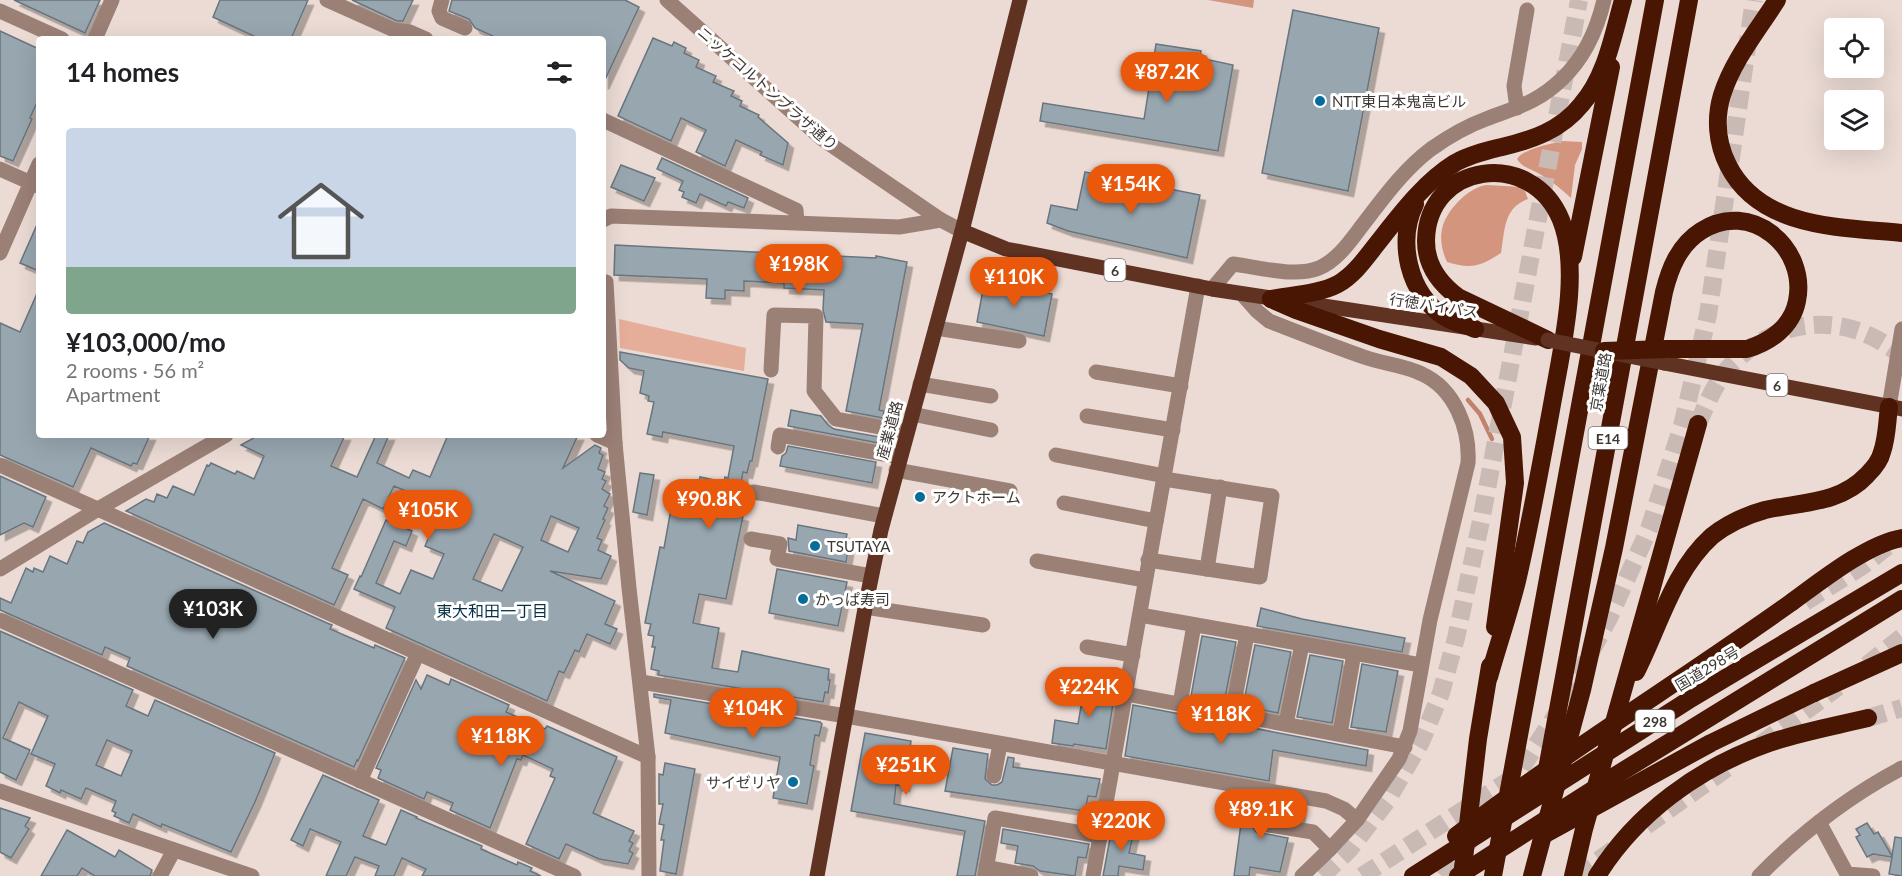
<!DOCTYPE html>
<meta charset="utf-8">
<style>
:root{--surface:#fff;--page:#f6f6f6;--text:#202124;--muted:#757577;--accent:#ea580c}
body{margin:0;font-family:Lato,"Noto Sans JP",sans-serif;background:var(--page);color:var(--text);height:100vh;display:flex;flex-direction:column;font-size:22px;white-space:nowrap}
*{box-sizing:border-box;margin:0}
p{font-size:20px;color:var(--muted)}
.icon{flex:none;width:33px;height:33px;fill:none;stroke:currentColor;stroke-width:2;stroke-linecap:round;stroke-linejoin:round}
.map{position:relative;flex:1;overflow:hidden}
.side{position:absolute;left:36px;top:36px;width:570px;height:402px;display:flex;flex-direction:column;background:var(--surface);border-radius:6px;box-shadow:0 6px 24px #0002}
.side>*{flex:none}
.fabs{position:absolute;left:1824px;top:18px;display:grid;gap:12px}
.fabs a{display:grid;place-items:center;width:60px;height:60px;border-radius:6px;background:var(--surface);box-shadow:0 6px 24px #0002;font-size:30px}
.price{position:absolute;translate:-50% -51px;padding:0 14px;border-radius:21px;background:var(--accent);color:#fff;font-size:20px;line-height:39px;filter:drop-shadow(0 2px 3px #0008)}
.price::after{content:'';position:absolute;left:50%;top:36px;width:18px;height:14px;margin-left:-9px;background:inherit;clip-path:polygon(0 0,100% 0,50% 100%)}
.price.active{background:#222;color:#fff}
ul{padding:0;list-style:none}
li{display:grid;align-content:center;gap:12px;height:318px;padding:0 30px}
li span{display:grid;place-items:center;height:186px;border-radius:6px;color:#555}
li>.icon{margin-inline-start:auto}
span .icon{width:108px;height:108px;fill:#fffc;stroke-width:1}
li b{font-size:26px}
h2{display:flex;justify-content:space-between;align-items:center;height:72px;padding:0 30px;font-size:26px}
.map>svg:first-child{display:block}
</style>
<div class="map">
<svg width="1902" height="876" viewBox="0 0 1902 876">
<defs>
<filter id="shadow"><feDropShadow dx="5.5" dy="5.5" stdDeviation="0" flood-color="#0004"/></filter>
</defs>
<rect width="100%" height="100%" fill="#ecdbd5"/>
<path fill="#e5ae9b" d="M619 319 746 348 744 371 620 348Z"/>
<g fill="#d4957f">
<path d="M1208 0H1254L1253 8Z"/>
<path d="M1562 141 1582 142V149L1575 165 1571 198C1562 190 1553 182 1543 176 1534 170 1522 168 1517 159 1523 149 1550 144 1562 141Z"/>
<path d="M1487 185 1521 187 1525 191 1528 199C1503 208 1505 231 1501 253 1480 267 1471 269 1447 262 1442 251 1439 238 1443 225 1449 208 1469 187 1487 185Z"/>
</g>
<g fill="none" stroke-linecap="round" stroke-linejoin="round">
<path stroke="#c0826d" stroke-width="4.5" d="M1468 400 1480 414 1492 439"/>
</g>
<g fill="#98a6af" stroke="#69757e" stroke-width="1.5" fill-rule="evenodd" filter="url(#shadow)">
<path d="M14 0H100L85 33Z"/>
<path d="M220 0H308L291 39H260L213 17Z"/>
<path d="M352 0H413L403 21H397Z"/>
<path d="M452 0H625L639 7 603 84V39H499L475 28 469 19 449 11Z"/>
<path d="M1293 10 1379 28 1348 191 1262 173Z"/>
<path d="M0 31 39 49V98L30 118 32 119 13 161 0 156Z"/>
<path d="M653 38 672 46 674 42 686 48 684 53 699 60 696 67 716 76 713 82 734 91 731 96 742 101 740 106 759 115 758 117 788 143 783 165 760 155 762 152 736 140 725 166 696 152 706 130 681 118 671 141 618 116Z"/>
<path d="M1156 44 1201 51 1200 58 1233 65 1218 151 1040 121 1043 103 1144 119Z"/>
<path d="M662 158 748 198 744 208 728 202 726 206 700 194 696 203 682 197 684 192 679 190 683 181 657 169Z"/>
<path d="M621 165 655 178 644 201 611 187Z"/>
<path d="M1085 172 1200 195 1187 258 1068 231 1047 223 1051 205 1077 210Z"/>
<path d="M39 220V271L20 263Z"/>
<path d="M615 245 876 258V256L907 262 879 410 884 411 883 418 846 411 863 324 826 322 823 310 824 290 784 288V283L744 281V291L725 290V299L706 298 707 279 614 275Z"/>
<path d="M985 279 1052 294 1044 336 977 322Z"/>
<path d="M39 289V435H150L137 464 133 463 131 466 91 448 73 487 0 455V323L20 332Z"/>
<path d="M620 352 768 379 752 461H750L747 473 743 472 735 514 743 516 726 599 699 594 693 623 719 628 712 668 738 672 742 651 829 669 828 680H830L828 693 825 692 823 702 658 675 659 671 651 669 655 647H652L654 636 648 635 651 624 645 623 660 547 664 548 671 509 689 513 690 506H694L700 477 724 482 725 477 728 478 734 446 663 432 662 437 647 434 654 402 648 401 649 396 640 393 644 371 629 368 620 360Z"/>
<path d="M791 410 821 416 828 425 834 429 880 437 879 443 788 426Z"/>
<path d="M259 435H345L331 466 357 477 376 435H389L377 463 409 478 413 470 430 477 448 435H578L563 468 595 445 601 448 599 453 603 455 598 469 605 472 602 479 606 481 602 489 610 494 604 506 608 508 603 519 605 520 597 538 602 540 598 550 611 556 601 579 550 571 615 601 605 624 617 629 610 644 587 634 579 652 575 650 564 673 559 671 547 701 386 628 395 607 354 589 360 576 361 577 386 520 412 531 406 546 394 541 376 583 400 594 411 570 433 579 444 554 425 546 440 510 437 508 439 505 394 486 383 509 363 499 332 568 348 575 334 605 126 511 146 499 154 502 157 494 167 498 173 486 194 495 207 465 209 466 211 463 235 474 237 471 254 479 264 456 241 445ZM551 516 579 528 568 552 541 540ZM494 534 523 547 502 591 473 579Z"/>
<path d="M788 446 876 462 872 483 780 466 782 456 786 453Z"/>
<path d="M640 473 654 475 647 515 633 512Z"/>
<path d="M0 476 46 497 33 527 24 523 0 535Z"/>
<path d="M104 523 327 623 332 625 330 629 374 648 375 645 405 658 358 761 357 760 354 767 127 666 130 658 105 647 102 655 0 610V598L11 603 26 568 33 572 34 568 43 572 50 556 67 564 77 541 83 543 88 532Z"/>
<path d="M798 525 847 534 844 549 848 550 846 562 789 551 788 538 796 540Z"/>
<path d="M777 569 847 582 838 626 769 613Z"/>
<path d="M1261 608 1302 619 1405 638 1402 652 1257 626Z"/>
<path d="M0 631 133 690 126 706 148 716 155 700 275 753 255 802 231 852 162 824 161 827 133 814 129 823 114 816 116 813 112 811 116 801 86 788 81 799 61 790 60 793 46 786 55 764 31 754 48 716 19 702 3 738 30 750 16 780 0 772ZM107 740 132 751 121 776 96 765Z"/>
<path d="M1202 636 1236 642 1224 703 1191 696Z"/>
<path d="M1255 645 1291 652 1278 713 1243 706Z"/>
<path d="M1310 655 1343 661 1332 723 1297 717Z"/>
<path d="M1362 664 1398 671 1386 732 1351 727Z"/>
<path d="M427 675 449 685 451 679 509 705 506 712 545 729 547 726 617 757 593 813 634 831 629 841 633 843 629 851 633 853 628 864 599 859 566 844 559 859 526 844 555 778 550 776 553 769 523 755 521 760 517 759 490 828 450 810 453 803 427 792 424 799 378 778 381 770 376 768 416 680 421 689Z"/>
<path d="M1086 678 1116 684 1106 749 1074 744 1073 746 1052 743 1055 720 1078 724Z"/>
<path d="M654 694 820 722 822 724 819 736 815 735 810 765 814 766 807 804 773 798 780 757 665 733 671 700 654 697Z"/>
<path d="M1133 705 1368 750 1366 766 1273 750 1269 781 1125 756Z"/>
<path d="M865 733 911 741 904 786 896 785 894 804 985 821 975 876H957L965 831 851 811Z"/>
<path d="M953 748 988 754 985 779 992 785H997L1002 782 1008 757 1014 758 1013 767 1100 779 1096 797 1088 796 1085 811 945 791Z"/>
<path d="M665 763 695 769 676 874 660 871 664 840H661L664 825 659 824 663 804H659V774L663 775Z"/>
<path d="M323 775 379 800 363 836 386 845 401 810 417 817 416 818 482 846 481 849 517 865 518 862 532 868 530 871 541 876H422L426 869 402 858 394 876H375L379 866 355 857 346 876H326L341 842 310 829 303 846 291 840Z"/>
<path d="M1244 801 1300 810 1299 820 1263 814 1255 817 1253 822V828L1256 832 1288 838 1280 872 1250 867 1249 876H1234Z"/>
<path d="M0 808 30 818 25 826 29 829 11 858 0 852Z"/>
<path d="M1113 822 1126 825 1125 829 1134 831 1129 853 1145 856 1143 870 1119 866 1118 876H1103Z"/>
<path d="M1867 823 1874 834 1878 832 1892 856 1895 837 1902 838V876L1889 874 1892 857 1873 854 1867 857 1856 837 1860 835 1856 829Z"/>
<path d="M1003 829 1089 844 1086 858 1078 857 1075 876 1040 871 1033 866 1015 863 1018 846 1001 843Z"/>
<path d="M67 830 115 857 119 850 152 870 150 876H95L82 868 77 876H41Z"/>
</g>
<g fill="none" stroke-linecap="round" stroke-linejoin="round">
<g stroke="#c9bab5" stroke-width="18" stroke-dasharray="18 9" stroke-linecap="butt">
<path d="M1698 424C1707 403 1716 380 1732 364 1783 314 1848 312 1902 356"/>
<path d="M1805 602 1864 565 1889 545"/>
<path d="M1867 665 1902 637"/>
<path d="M1868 718 1902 708"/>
<path d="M1761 744 1838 687"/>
<path d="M1507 790 1565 701 1609 618 1649 529 1682 426 1708 315 1754 0"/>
<path d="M1646 826 1727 768"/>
<path d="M1322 876 1349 850 1387 801 1421 742 1441 693 1456 638 1481 521 1579 0"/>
<path d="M1362 876 1514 777"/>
<path d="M1442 876 1470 841"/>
<path d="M1577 876 1614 849"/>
</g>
<g stroke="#9b8076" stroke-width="15">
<path d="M327 0 394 30 410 32 426 39"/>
<path d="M442 0 439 11 442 18 465 28"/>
<path d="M667 0 821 138 941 220 962 231"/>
<path d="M0 11 62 39"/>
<path d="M95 39 112 0"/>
<path d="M1517 108 1514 86 1527 10"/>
<path d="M603 120 796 210 797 222"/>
<path d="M0 169 38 186"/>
<path d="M603 220 611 216 899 227 941 220"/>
<path d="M0 253 39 164"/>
<path d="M603 281 606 282 615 443 629 588 648 757 649 876"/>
<path d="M1212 289 1233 264C1259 267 1294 278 1319 268 1337 260 1349 243 1361 227 1382 200 1403 170 1431 149 1448 137 1467 126 1486 119 1517 107 1537 103 1562 79 1585 57 1597 30 1604 0"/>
<path d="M1242 294 1257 311 1269 321C1300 333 1332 346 1364 357 1383 364 1404 365 1422 374 1455 389 1470 429 1468 463L1430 620 1410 731 1399 759 1357 820 1330 849 1302 876"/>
<path d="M936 328 1019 341"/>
<path d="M771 370 774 315 816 316 814 391 836 419 906 432"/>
<path d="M1096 372 1181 386"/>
<path d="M920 384 991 396"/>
<path d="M1889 407 1902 329"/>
<path d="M912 414 991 430"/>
<path d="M1087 416 1173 430"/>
<path d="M597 435 615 443"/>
<path d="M778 447 780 435 900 457"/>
<path d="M1056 455 1165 476"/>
<path d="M0 465 648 757"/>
<path d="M896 470 1010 491"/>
<path d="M754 492 884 516"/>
<path d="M1064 503 1156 521"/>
<path d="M751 539 780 544 777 559 871 576"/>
<path d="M1148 560 1260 577 1272 496 1164 479"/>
<path d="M1037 561 1145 580"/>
<path d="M0 569 98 509 226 435"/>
<path d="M1207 569 1220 487"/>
<path d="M865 607 983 625"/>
<path d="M1140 615 1421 665"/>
<path d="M0 620 574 876"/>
<path d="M1087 647 1133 655"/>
<path d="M641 682 846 716 1326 801 1344 809 1357 820"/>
<path d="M1126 694 1405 747"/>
<path d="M1180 704 1194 625"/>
<path d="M1232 714 1247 634"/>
<path d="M1286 724 1302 644"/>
<path d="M1340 734 1354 653"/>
<path d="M994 776 1000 744"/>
<path d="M360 781 418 653"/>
<path d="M0 791 252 876"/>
<path d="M1819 822 1847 874 1873 876"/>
<path d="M1262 824 1313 832 1330 849"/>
<path d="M986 867 1031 876"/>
<path d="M160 876 174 850"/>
<path d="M985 876 995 818 1100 836"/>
<path d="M1093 876 1198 286"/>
<path d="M1759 876C1801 833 1849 796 1902 768"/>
</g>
<g stroke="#5f3222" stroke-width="15">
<path d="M962 231 1006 249 1212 289 1536 338"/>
<path d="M1664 363 1902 409"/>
<path d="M817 876 866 603 881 530 962 231 1020 0"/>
</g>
<g stroke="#481603" stroke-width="18">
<path d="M1777 0C1758 30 1733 60 1722 95 1715 118 1717 143 1728 165 1760 229 1841 227 1902 233"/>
<path d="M1415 204C1397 241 1408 294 1445 317 1454 323 1466 325 1475 329"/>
<path d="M1573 257 1611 67"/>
<path d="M1271 299 1296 310 1379 339 1441 357 1471 376 1496 403 1512 437 1515 483 1495 627"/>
<path d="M1271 299C1292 295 1319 294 1338 284 1354 275 1365 259 1376 245 1399 216 1423 183 1455 163 1469 155 1486 151 1502 147 1532 140 1561 130 1581 105 1606 77 1613 35 1623 0"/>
<path d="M1792 602C1821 581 1867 544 1902 538"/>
<path d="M1636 672C1659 627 1673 571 1712 536 1727 524 1747 515 1765 510 1801 502 1840 504 1867 475 1873 469 1880 461 1882 452 1887 438 1887 422 1889 407"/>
<path d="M1489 677C1498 645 1509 613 1517 581 1531 521 1542 459 1553 399 1562 347 1581 270 1561 220 1532 148 1427 162 1426 241 1426 265 1439 283 1458 297L1548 340"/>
<path d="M1814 693 1902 653"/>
<path d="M1545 780 1689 0"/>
<path d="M1462 876 1478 739 1490 666"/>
<path d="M1493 876 1655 0"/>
<path d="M1532 876 1582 690 1614 548 1664 292C1670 268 1679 245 1701 231 1750 199 1808 247 1797 301 1792 327 1770 342 1747 349H1666"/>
<path d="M1573 876 1584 829 1698 424"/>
<path d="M1597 876C1636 813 1700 767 1769 743 1801 732 1835 726 1868 718"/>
</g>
<path stroke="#5f3222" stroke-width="15" d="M1548 340 1664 363"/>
<g stroke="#481603" stroke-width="18">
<path d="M1604 351 1666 349"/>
<path d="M1545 834 1711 743 1814 693"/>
<path d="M1456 836C1564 753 1681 681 1792 602"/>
<path d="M1413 876 1692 698 1902 573"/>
<path d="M1458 876 1605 782 1902 599"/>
</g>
</g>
<g fill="#056d9a" stroke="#fff" stroke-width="2">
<circle cx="1320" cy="101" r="6"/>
<circle cx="920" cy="497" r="6"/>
<circle cx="815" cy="546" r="6"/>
<circle cx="803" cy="599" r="6"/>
<circle cx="793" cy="782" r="6"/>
</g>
<g text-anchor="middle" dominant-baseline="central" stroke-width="6" stroke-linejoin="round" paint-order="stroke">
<g fill="#fff" stroke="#787472" stroke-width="1.5">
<rect x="1104.5" y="259" width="21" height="22" rx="4.5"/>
<rect x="1766.5" y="374" width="21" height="22" rx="4.5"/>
<rect x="1588.5" y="427" width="39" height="22" rx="4.5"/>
<rect x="1635.5" y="710" width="39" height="22" rx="4.5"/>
</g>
<g font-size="14" font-weight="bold" fill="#3e3835">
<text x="1115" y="270">6</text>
<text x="1777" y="385">6</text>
<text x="1608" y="438">E14</text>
<text x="1655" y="721">298</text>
</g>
<g font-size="15" fill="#3e3835" stroke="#fff">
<text transform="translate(768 88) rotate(41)">ニッケコルトンプラザ通り</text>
<text transform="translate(1434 305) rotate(9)">行徳バイパス</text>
<text transform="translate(1600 382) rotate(-80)">京葉道路</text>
<text transform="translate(889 430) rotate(-75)">産業道路</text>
<text transform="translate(1707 668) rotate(-31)">国道298号</text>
</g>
<g font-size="15" fill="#3e3835" stroke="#fff" text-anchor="start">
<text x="1332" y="101">NTT東日本鬼高ビル</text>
<text x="932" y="497">アクトホーム</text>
<text x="827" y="546">TSUTAYA</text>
<text x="815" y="599">かっぱ寿司</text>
<text x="781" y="782" text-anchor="end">サイゼリヤ</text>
</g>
<g font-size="16" fill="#063248" stroke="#fff">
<text x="492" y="610">東大和田一丁目</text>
</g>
</g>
</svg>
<div class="fabs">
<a><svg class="icon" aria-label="locate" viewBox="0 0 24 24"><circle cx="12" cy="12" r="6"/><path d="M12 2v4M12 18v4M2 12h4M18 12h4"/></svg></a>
<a><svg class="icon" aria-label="layers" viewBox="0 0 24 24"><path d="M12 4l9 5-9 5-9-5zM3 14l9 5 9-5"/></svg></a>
</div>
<b class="price" style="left:1167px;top:103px">¥87.2K</b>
<b class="price" style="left:1131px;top:215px">¥154K</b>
<b class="price" style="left:799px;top:295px">¥198K</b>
<b class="price" style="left:1014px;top:308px">¥110K</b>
<b class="price" style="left:709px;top:530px">¥90.8K</b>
<b class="price" style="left:428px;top:541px">¥105K</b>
<b class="price active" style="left:213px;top:640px">¥103K</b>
<b class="price" style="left:1089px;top:718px">¥224K</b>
<b class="price" style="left:753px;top:739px">¥104K</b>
<b class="price" style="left:1221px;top:745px">¥118K</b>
<b class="price" style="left:501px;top:767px">¥118K</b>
<b class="price" style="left:906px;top:796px">¥251K</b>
<b class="price" style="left:1261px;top:840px">¥89.1K</b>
<b class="price" style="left:1121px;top:852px">¥220K</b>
<section class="side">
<h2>14 homes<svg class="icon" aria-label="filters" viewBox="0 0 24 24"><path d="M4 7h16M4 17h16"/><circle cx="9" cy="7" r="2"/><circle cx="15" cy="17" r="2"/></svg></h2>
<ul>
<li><span style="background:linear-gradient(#c9d6e8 75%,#7fa58c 0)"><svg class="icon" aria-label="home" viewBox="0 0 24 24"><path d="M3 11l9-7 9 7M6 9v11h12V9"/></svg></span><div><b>¥103,000/mo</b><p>2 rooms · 56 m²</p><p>Apartment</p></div></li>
</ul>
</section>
</div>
